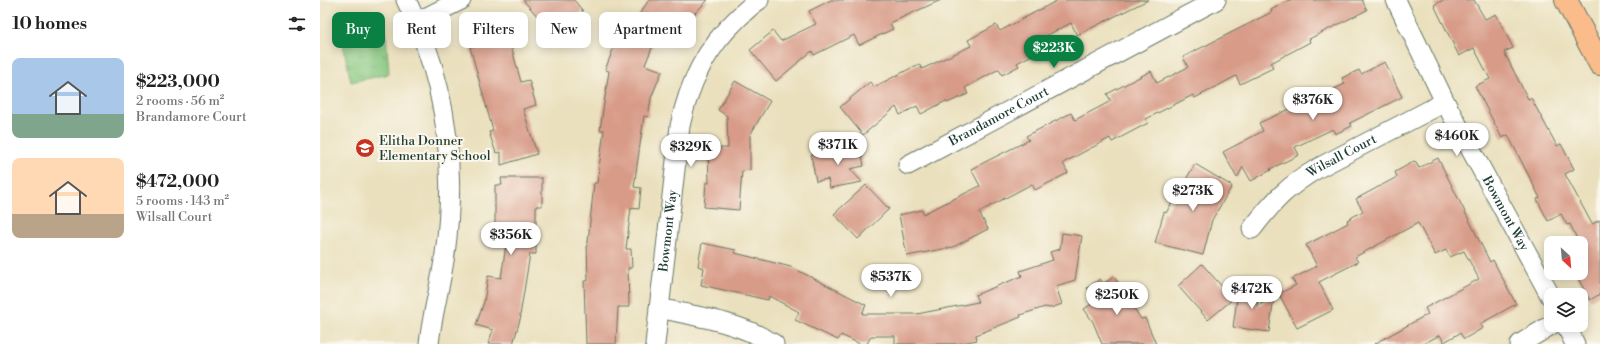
<!DOCTYPE html>
<meta charset="utf-8">
<style>
:root{--surface:#fff;--page:#f2f2f2;--text:#222;--muted:#767676;--accent:#0b8043}
body{margin:0;font-family:"Libre Bodoni",serif;background:var(--page);color:var(--text);height:100vh;display:flex;flex-direction:column;font-size:15px;white-space:nowrap}
*{box-sizing:border-box;margin:0}
p{font-size:13px;color:var(--muted)}
.icon{flex:none;width:22px;height:22px;fill:none;stroke:currentColor;stroke-width:2;stroke-linecap:round;stroke-linejoin:round}
.map{position:relative;flex:1;overflow:hidden}
.sheet{display:flex;flex-direction:column;background:var(--surface);width:320px}
.sheet>*{flex:none}
.top-card{position:absolute;left:12px;top:12px;width:380px;height:36px;display:flex;gap:8px}
.needle{width:26px;rotate:154deg}
.tools{position:absolute;left:1224px;top:236px;display:grid;gap:8px}
.tools a{display:grid;place-items:center;width:44px;height:44px;border-radius:8px;background:var(--surface);box-shadow:0 2px 10px #0003;font-size:20px}
.price{position:absolute;translate:-50% -34px;padding:0 9px;border-radius:14px;background:#fff;color:#222;font-size:13px;line-height:26px;filter:drop-shadow(0 1px 2px #0008)}
.price::after{content:'';position:absolute;left:50%;top:24px;width:12px;height:9px;margin-left:-6px;background:inherit;clip-path:polygon(0 0,100% 0,50% 100%)}
.price.selected{background:var(--accent);color:#fff}
ul{padding:0;list-style:none}
li{display:flex;align-items:center;gap:12px;height:100px;padding:0 12px}
li span{display:grid;place-items:center;flex:none;width:112px;height:80px;border-radius:8px;color:#555}
li>.icon{margin-inline-start:auto}
span .icon{width:48px;height:48px;fill:#fffc;stroke-width:1}
li b{font-size:17px}
h2{display:flex;justify-content:space-between;align-items:center;height:48px;padding:0 12px;font-size:17px}
.tag{padding:0 14px;border-radius:8px;background:var(--surface);box-shadow:0 2px 10px #0003;font-size:14px;line-height:36px}
.tag.selected{background:var(--accent);color:#fff}
main{display:flex;flex:1;min-height:0}
.map>svg:first-child{display:block}
</style>
<main>
<section class="sheet">
<h2>10 homes<svg class="icon" aria-label="filters" viewBox="0 0 24 24"><path d="M4 7h16M4 17h16"/><circle cx="9" cy="7" r="2"/><circle cx="15" cy="17" r="2"/></svg></h2>
<ul>
<li><span style="background:linear-gradient(#a9c7e8 70%,#7fa58c 0)"><svg class="icon" aria-label="home" viewBox="0 0 24 24"><path d="M3 11l9-7 9 7M6 9v11h12V9"/></svg></span><div><b>$223,000</b><p>2 rooms · 56 m²</p><p>Brandamore Court</p></div></li>
<li><span style="background:linear-gradient(#ffd9b3 70%,#b9a48a 0)"><svg class="icon" aria-label="home" viewBox="0 0 24 24"><path d="M3 11l9-7 9 7M6 9v11h12V9"/></svg></span><div><b>$472,000</b><p>5 rooms · 143 m²</p><p>Wilsall Court</p></div></li>
</ul>
</section>
<div class="map">
<svg width="1280" height="344" viewBox="0 0 1280 344">
<defs>
<pattern id="park-tufts" width="24" height="20" patternUnits="userSpaceOnUse"><rect width="24" height="20" fill="#86c77f"/><path d="M3 7l-1-3M5 7V3M7 7l1-3M15 17l-1-3M17 17v-4M19 17l1-3" fill="none" stroke="#6da369"/></pattern>
</defs>
<rect width="100%" height="100%" fill="#fbf7ec"/>
<filter id="ink" filterUnits="userSpaceOnUse"><feTurbulence type="fractalNoise" baseFrequency=".025" numOctaves="2"/><feDisplacementMap in="SourceGraphic" scale="8" xChannelSelector="R" yChannelSelector="G"/><feConvolveMatrix kernelMatrix="1 2 1 2 8 2 1 2 1" color-interpolation-filters="sRGB"/></filter>
<filter id="wash" filterUnits="userSpaceOnUse"><feTurbulence type="fractalNoise" baseFrequency=".012" numOctaves="4" result="noise"/><feDisplacementMap in="SourceGraphic" scale="16" xChannelSelector="R" yChannelSelector="G"/><feGaussianBlur stdDeviation="0.9" result="paint"/><feColorMatrix in="noise" values="0 0 0 0 0 0 0 0 0 0 0 0 0 0 0 0 0 1.4 0 .05"/><feComposite in="paint" operator="in"/></filter>
<g filter="url(#wash)">
<rect width="100%" height="100%" fill="#eae0bd"/>
<path fill="url(#park-tufts)" stroke="#52825a" d="M65 22 69 74 31 82 23 44Z"/>
<g id="blocks">
<g fill="#d89b88">
<path d="M203 0H254L263 11 235 36Z"/>
<path d="M329 0H388L373 15 354 41 339 30 325 65 342 71 331 98 328 117 324 116 314 187 321 188 319 209 311 208 306 249H311L312 268H308L309 307H298L296 344H266L264 281H268L267 242H268L274 183H277L284 130H280L289 71 285 70 299 34 304 36Z"/>
<path d="M511 0H621L570 23 573 29 539 45 534 35 494 55 492 51 456 81 430 50 453 31 461 41 496 24 489 11Z"/>
<path d="M738 0H828L757 35 751 23 720 39 725 48 697 63 699 66 682 75 679 69 645 88 648 94 627 103 626 101 601 114 597 106 580 115 576 107 543 135 520 107 550 82 554 87 599 64 602 69 651 46 648 40 676 25 680 31Z"/>
<path d="M969 0H1042L1047 10 989 39 990 42 951 63 953 68 920 84 916 76 875 98 873 95 826 119 828 123 792 142 790 138 743 163 748 173 715 190 712 184 659 212 668 229 633 247 587 256 579 215 602 210 603 214 660 186 651 169 709 140 706 136 751 113 755 120 791 101 787 94 831 71 837 83 868 67 863 57 952 12 951 10Z"/>
<path d="M1123 0H1154L1165 19 1176 14 1193 48 1184 52 1208 99 1211 98 1237 146 1241 144 1254 169 1245 174 1272 224 1280 220V294L1270 300 1255 273H1261V243H1259L1250 224 1247 225 1241 214 1228 221 1217 199 1220 198 1188 135 1182 138 1155 86 1170 79 1154 48 1139 56 1114 5Z"/>
<path d="M183 17 201 82 209 80 216 105 203 109 217 154 181 165V152L176 153 169 132 173 131 150 47 163 43 158 24Z"/>
<path d="M1065 62 1082 97 1030 123 1032 126 1015 134 1013 129 975 147 979 155 950 169 951 170 931 181 923 167 917 178 903 152 943 131 939 123 1025 84 1022 78 1039 70 1041 74Z"/>
<path d="M415 81 450 101 430 135V170L422 171 419 210 384 207 386 183H389L388 148H408L407 116 398 110Z"/>
<path d="M540 146 544 166 530 169 542 182 510 188 508 179 496 181 491 155Z"/>
<path d="M1118 158 1170 262 1173 260 1196 304 1160 324 1163 328 1144 339 1140 333 1124 342 1120 335 1103 344H1054L1108 314 1105 308 1159 279 1144 251 1130 257 1126 250 1115 255 1098 223 1035 257 1038 262 999 282 1013 310 977 328 959 294 976 285 972 279 997 266 986 245 1028 223 1027 220 1043 211 1036 199 1077 177 1075 172 1095 161 1099 168Z"/>
<path d="M875 164 912 186 892 220 883 255 835 243 844 212 846 213Z"/>
<path d="M181 178H222V206H216V254H210L200 316H201L193 344H168L173 330 156 325 164 302 168 276 181 278 186 245H175V185H182Z"/>
<path d="M546 185 569 209 538 239 514 214Z"/>
<path d="M742 233 762 236 755 280 736 286 742 304 731 308 725 307 700 315 701 317 656 335 657 340 638 344H575V336H551L547 344H540L521 335 518 340 475 320 479 312 449 296 448 300 381 285 384 268 378 266 382 243 416 250 415 253 471 267 546 305 542 314H597L658 302 655 295 702 276 700 271 733 260 730 252 740 249Z"/>
<path d="M882 264 913 299 888 320 858 286Z"/>
<path d="M794 277 821 319 825 318 836 344H782L773 322 764 309 776 301 767 288 780 279 783 284Z"/>
<path d="M919 285 940 288 937 306 954 297 949 332 913 327Z"/>
</g>
</g>
</g>
<g filter="url(#ink)">
<use href="#blocks" fill-opacity="0" stroke="#667664" stroke-width="1"/>
<g fill="none" stroke-linecap="round" stroke-linejoin="round">
<defs>
<g id="minor">
<path d="M86 0C127 81 137 165 125 254 121 284 112 314 109 344"/>
<path id="s1" d="M1076 0 1125 102 1231 297"/>
<path d="M97 22 141 0"/>
<path id="s2" d="M588 165 896 0"/>
<path id="s3" d="M932 229C954 200 969 185 1000 167L1125 102"/>
<path d="M339 308C379 317 419 322 454 344"/>
<path d="M1246 325 1255 344"/>
<path id="s4" d="M335 344 360 126C369 83 386 48 418 18 424 12 431 5 439 0"/>
<path d="M1200 344 1231 325"/>
</g>
<path id="major" d="M1246 0 1280 64"/>
</defs>
<use href="#minor" stroke="#667664" stroke-width="21"/>
<use href="#major" stroke="#667664" stroke-width="24"/>
<use href="#minor" stroke="#fff" stroke-width="19"/>
<use href="#major" stroke="#f9bc8a" stroke-width="22"/>
</g>
</g>
<defs>
<symbol id="school-disc" viewBox="-11 -11 22 22"><circle r="9.5" fill="#c8321e" stroke="#fbf7ec"/><path d="M0-5L7-2L0 1L-7-2ZM-4 1L0 2.5L4 1V4Q0 6-4 4Z" fill="#fff"/></symbol>
</defs>
<g fill-rule="evenodd">
<use href="#school-disc" x="34" y="137" width="22" height="22"/>
</g>
<g text-anchor="middle" dominant-baseline="central" stroke-width="4" stroke-linejoin="round" paint-order="stroke">
<g font-size="13" fill="#1f3d34" stroke="#fbf7ec">
<text stroke="none"><textPath href="#s2" startOffset="103">Brandamore Court</textPath></text>
<text stroke="none"><textPath href="#s3" startOffset="117">Wilsall Court</textPath></text>
<text stroke="none"><textPath href="#s1" startOffset="240">Bowmont Way</textPath></text>
<text stroke="none"><textPath href="#s4" startOffset="114">Bowmont Way</textPath></text>
</g>
<g font-size="13" fill="#1f3d34" stroke="#fbf7ec" text-anchor="start">
<text x="59" y="141">Elitha Donner<tspan x="59" dy="15">Elementary School</tspan></text>
</g>
</g>
</svg>
<div class="tools">
<a><svg class="needle" viewBox="-14 -14 28 28"><path d="M0-13l5 13h-10z" fill="#e53935"/><path d="M0 13l5-13h-10z" fill="#767676"/></svg></a>
<a><svg class="icon" aria-label="layers" viewBox="0 0 24 24"><path d="M12 4l9 5-9 5-9-5zM3 14l9 5 9-5"/></svg></a>
</div>
<b class="price selected" style="left:734px;top:69px">$223K</b>
<b class="price" style="left:993px;top:121px">$376K</b>
<b class="price" style="left:1137px;top:157px">$460K</b>
<b class="price" style="left:518px;top:166px">$371K</b>
<b class="price" style="left:371px;top:168px">$329K</b>
<b class="price" style="left:873px;top:212px">$273K</b>
<b class="price" style="left:191px;top:256px">$356K</b>
<b class="price" style="left:571px;top:298px">$537K</b>
<b class="price" style="left:932px;top:310px">$472K</b>
<b class="price" style="left:797px;top:316px">$250K</b>
<div class="top-card">
<a class="tag selected">Buy</a>
<a class="tag">Rent</a>
<a class="tag">Filters</a>
<a class="tag">New</a>
<a class="tag">Apartment</a>
</div>
</div>
</main>
